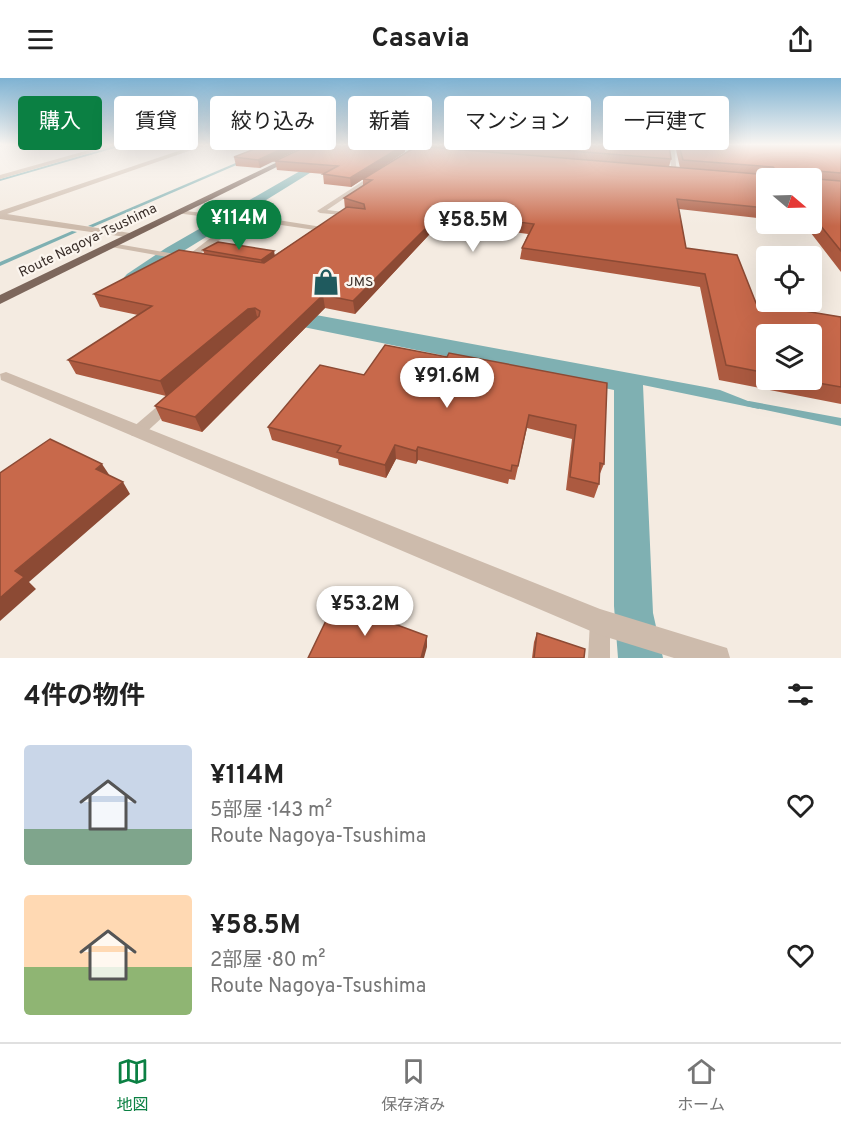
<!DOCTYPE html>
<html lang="ja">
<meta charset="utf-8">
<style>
:root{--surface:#fff;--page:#f6f6f6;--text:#222;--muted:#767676;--line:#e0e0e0;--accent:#0b8043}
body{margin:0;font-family:Overpass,"Noto Sans JP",sans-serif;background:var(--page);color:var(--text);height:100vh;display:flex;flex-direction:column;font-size:22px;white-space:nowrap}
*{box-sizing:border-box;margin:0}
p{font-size:20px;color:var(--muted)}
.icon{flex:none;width:33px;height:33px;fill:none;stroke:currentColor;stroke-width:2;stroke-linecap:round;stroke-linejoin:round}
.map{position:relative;height:580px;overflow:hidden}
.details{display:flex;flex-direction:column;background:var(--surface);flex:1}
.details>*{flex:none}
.banner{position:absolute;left:18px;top:18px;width:806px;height:54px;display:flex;gap:12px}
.needle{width:39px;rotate:109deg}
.tools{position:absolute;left:756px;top:90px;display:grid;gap:12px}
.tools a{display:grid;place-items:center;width:66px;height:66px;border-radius:6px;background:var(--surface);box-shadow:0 6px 24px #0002;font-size:30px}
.price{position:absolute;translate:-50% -51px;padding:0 14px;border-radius:21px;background:#fff;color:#222;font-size:20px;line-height:39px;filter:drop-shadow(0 2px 3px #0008)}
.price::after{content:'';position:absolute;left:50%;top:36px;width:18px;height:14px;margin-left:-9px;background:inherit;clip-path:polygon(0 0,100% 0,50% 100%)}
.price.on{background:var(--accent);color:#fff}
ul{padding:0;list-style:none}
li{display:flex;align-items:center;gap:18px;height:150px;padding:0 24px}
li span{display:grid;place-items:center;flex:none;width:168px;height:120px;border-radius:6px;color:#555}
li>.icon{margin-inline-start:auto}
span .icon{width:72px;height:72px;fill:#fffc;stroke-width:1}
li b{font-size:26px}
h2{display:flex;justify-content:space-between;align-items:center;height:72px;padding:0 24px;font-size:26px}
.tag{padding:0 21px;border-radius:6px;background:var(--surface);box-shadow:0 6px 24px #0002;font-size:21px;line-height:54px}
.tag.on{background:var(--accent);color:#fff}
header{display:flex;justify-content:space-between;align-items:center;height:78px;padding:0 24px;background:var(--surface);font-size:27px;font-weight:700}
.dock{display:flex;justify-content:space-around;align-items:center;height:84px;border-top:2px solid var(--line);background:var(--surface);font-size:16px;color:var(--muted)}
.dock a{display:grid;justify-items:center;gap:3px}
.dock .on{color:var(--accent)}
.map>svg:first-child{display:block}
</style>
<header><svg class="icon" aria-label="menu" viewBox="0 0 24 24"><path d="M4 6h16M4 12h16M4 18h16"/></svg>Casavia<svg class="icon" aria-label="share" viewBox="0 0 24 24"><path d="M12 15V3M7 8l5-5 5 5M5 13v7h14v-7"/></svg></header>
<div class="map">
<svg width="841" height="580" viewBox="0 0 841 580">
<rect width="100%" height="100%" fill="#f4ebe1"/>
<path fill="#7fb0b2" d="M314 85H326L146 196 149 206 705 309 720 312 758 327 759 331 643 307 653 535 663 580H618L614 528V312L130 214 119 205 127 196 166 170Z"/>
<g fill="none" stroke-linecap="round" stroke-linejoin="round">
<g fill="#7fb0b2" fill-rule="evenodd">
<path d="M0 67H4L0 69Z"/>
<path d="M118 67H125L0 103V101Z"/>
<path d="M245 81 248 82 93 149 88 148Z"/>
<path d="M72 153 77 154 0 188V184Z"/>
<path d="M749 323 841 340V348L746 328 744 326 746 324Z"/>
</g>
<g fill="#cdbbac" fill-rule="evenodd">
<path d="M374 96 379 97 327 132 352 135 355 137 354 138 320 135 317 133Z"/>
<path d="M178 132 236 139 253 138 322 149 326 151 315 158 311 156 315 152 248 142 190 183 111 169 107 167 111 165 187 178 217 155 238 143 176 135V133Z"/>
<path d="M171 320 176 321 178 324 176 327 142 358H132L130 354 132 350 166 321Z"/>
<path d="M600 534 607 537 610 544V580H588L590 544 593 537Z"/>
</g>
<g fill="#cdbbac" fill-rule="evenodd">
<path d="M107 67H117L0 101V97Z"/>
<path d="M196 67H206L7 136 130 155 135 158 133 160 0 141V133Z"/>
<path d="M668 67H674L677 96 672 95Z"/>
<path d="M6 294 600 531 717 567 727 570 730 580H674L600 557 1 302 0 296Z"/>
</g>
<path fill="#7d675c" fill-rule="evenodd" d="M313 67H321L0 226V217Z"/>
</g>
<g fill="#ac5a40" fill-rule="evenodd">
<path d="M265 67 260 90 236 88 234 79Z"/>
<path d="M309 67H669L671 81 669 89 680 90 675 67H841V194L804 146H812V100H766V141L679 131 686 170 756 225 841 239V326L719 302 700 209 520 181 522 170 528 156 441 144 355 236 325 230 202 354 162 343 155 328 166 318 76 296 68 282 138 237 100 229 94 216 204 175 203 172 275 177 345 131 344 120 363 108V101L351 109 324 106 323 96H324L277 92 275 83ZM405 67 416 68 371 96 405 74ZM766 256 812 302H766Z"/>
<path d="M447 279 607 305 604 386 599 398V406L594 420 566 412 572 361 527 350 515 402 509 401 508 406 418 382 416 386 396 381 386 400 339 387 338 381 272 362 268 349 364 297Z"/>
<path d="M537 555 584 580H532L534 564Z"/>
</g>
<g fill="#8c4a34">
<path d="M290 67H307L260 90 258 82Z"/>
<path d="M404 67H405V74L351 109 350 100Z"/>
<path d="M442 134 441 144 355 236 353 223Z"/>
<path d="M274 173 275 178 262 187 261 182Z"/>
<path d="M323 217 325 230 202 354 195 339Z"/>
<path d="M255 230 258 243 166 318 160 303 248 231Z"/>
<path d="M395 367 396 381 386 400 385 387Z"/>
<path d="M418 369V382L416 386V373Z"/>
<path d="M102 386 110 398 96 391Z"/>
<path d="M123 404 130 416 29 504 36 511 0 543V520L15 493Z"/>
<path d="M427 558V569L424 580H421Z"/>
</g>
<g fill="#c8694b" stroke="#8c4a34" stroke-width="1.5">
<path d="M265 67H290L258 82 234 79Z"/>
<path d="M309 67H404L350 100 323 96 338 88 275 83Z"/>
<path d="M498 67H669L671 81Z"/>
<path d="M679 67H841V95L817 93 814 99 817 101 841 103V173L812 137V100H766V130L677 121 686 170 737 177 756 225 841 239V309L801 302H812V256H766V295L726 287 705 196 522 170 534 146 442 134 353 223 323 217 195 339 155 328 259 238 260 233 255 230 248 231 160 303 68 282 152 228 94 216 179 172 264 185 347 129 365 131 364 126 344 120 372 102 363 101 417 68 770 97 775 91 773 89 683 82Z"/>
<path d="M218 164 274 173 261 182 203 172Z"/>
<path d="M385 267 447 279 449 275 607 305 604 386 600 385 599 406 570 399 576 347 529 337 518 388 512 387 511 393 418 369 416 373 395 367 385 387 337 374 341 368 268 349 320 287 364 297Z"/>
<path d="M50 361 102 386 96 391 123 404 15 493 24 499 0 520V395Z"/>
<path d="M335 524 427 558 421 580H308Z"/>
<path d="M537 555 585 571 584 580H534Z"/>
</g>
<linearGradient id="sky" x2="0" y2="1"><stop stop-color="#7eb2d2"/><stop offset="0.45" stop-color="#faf6f2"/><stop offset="1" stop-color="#faf6f2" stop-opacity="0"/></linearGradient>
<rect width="841" height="148" fill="url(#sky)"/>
<defs>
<symbol id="shop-bare" viewBox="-9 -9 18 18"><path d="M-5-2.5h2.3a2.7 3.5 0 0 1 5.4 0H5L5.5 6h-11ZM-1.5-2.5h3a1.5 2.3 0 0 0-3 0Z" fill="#1f5a5e" stroke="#fbf5ee" stroke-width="2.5" paint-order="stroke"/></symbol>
</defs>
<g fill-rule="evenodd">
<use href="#shop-bare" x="307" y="185" width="38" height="38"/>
</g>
<g text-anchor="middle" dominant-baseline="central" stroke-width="4.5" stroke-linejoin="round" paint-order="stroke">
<g font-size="14" fill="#3b302b" stroke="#fbf5ee">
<text transform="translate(88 163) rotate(-26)">Route Nagoya-Tsushima</text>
</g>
<g font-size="14" fill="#3b302b" stroke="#fbf5ee" text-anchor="start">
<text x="346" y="204">JMS</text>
</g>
</g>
</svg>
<div class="tools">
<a><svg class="needle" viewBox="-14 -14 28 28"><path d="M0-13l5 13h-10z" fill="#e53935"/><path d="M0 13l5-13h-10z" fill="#767676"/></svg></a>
<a><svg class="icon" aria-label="locate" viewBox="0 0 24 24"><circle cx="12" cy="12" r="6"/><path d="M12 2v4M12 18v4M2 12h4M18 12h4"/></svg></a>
<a><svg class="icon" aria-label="layers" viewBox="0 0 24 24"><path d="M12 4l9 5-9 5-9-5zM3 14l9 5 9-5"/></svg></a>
</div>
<b class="price on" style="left:239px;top:173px">¥114M</b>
<b class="price" style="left:473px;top:175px">¥58.5M</b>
<b class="price" style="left:447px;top:331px">¥91.6M</b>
<b class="price" style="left:365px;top:559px">¥53.2M</b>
<div class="banner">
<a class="tag on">購入</a>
<a class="tag">賃貸</a>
<a class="tag">絞り込み</a>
<a class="tag">新着</a>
<a class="tag">マンション</a>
<a class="tag">一戸建て</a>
</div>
</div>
<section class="details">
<h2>4件の物件<svg class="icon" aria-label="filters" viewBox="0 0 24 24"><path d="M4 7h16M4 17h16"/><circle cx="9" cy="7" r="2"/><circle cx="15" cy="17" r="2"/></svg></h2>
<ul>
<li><span style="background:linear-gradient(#c9d6e8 70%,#7fa58c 0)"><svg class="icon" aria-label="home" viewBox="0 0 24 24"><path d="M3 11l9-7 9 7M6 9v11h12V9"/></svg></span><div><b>¥114M</b><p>5部屋 · 143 m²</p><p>Route Nagoya-Tsushima</p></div><svg class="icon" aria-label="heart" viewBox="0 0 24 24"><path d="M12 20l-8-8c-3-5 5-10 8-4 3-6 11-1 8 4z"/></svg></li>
<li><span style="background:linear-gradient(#ffd9b3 60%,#8fb573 0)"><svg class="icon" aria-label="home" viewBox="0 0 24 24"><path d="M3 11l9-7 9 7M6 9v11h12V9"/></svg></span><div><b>¥58.5M</b><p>2部屋 · 80 m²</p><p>Route Nagoya-Tsushima</p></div><svg class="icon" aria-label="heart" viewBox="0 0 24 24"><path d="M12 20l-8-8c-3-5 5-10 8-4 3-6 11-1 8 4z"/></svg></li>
</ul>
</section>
<nav class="dock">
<a class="on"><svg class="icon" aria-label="map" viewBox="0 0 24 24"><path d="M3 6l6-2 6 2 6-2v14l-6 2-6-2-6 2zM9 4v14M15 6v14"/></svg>地図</a>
<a><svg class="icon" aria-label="saved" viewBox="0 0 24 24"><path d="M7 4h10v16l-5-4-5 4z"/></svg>保存済み</a>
<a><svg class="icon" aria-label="home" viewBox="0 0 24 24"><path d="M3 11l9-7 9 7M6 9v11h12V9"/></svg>ホーム</a>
</nav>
